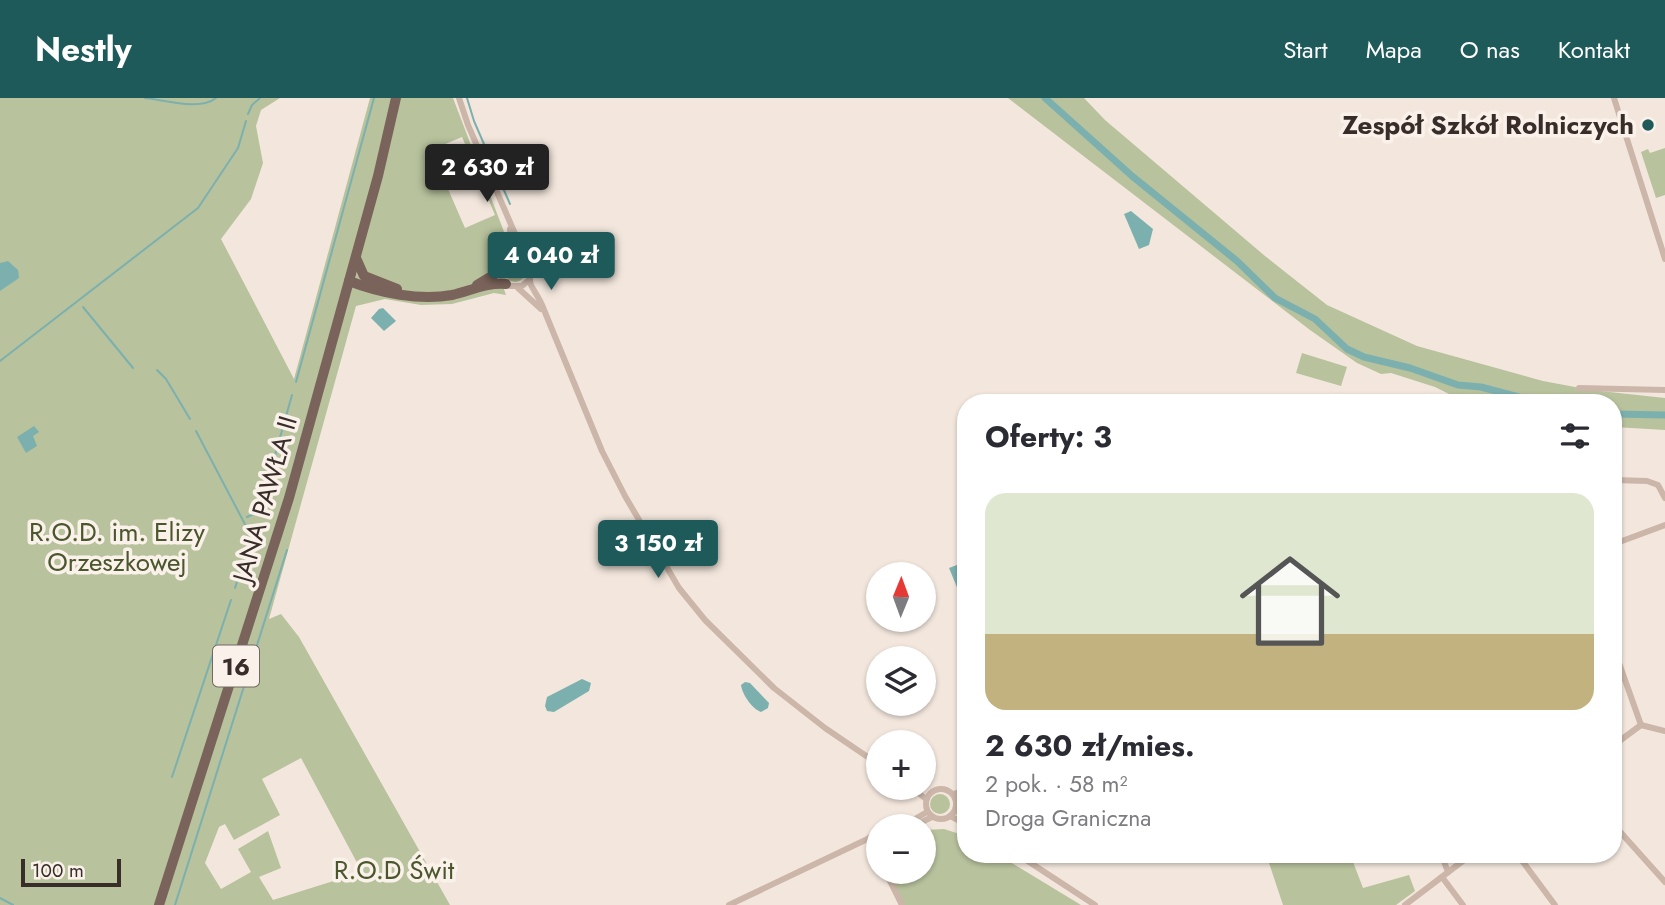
<!DOCTYPE html>
<html lang="pl">
<meta charset="utf-8">
<style>
:root{--surface:#fff;--page:#f2f2f3;--text:#2b2b33;--muted:#7c7c81;--line:#e1e1e2;--accent:#1e5a5a}
body{margin:0;font-family:Jost,sans-serif;background:var(--page);color:var(--text);height:100vh;display:flex;flex-direction:column;font-size:26px;white-space:nowrap}
*{box-sizing:border-box;margin:0}
p{font-size:23px;color:var(--muted)}
.icon{flex:none;width:38px;height:38px;fill:none;stroke:currentColor;stroke-width:2;stroke-linecap:round;stroke-linejoin:round}
.map{position:relative;flex:1;overflow:hidden}
.panel{position:absolute;left:957px;top:296px;width:665px;height:469px;display:flex;flex-direction:column;background:var(--surface);border-radius:28px;box-shadow:0 2px 5px #0004}
.panel>*{flex:none}
.needle{width:46px;rotate:1deg}
.tools{position:absolute;left:866px;top:464px;display:grid;gap:14px}
.tools a{display:grid;place-items:center;width:70px;height:70px;border-radius:50%;background:var(--surface);box-shadow:0 2px 5px #0004;font-size:35px}
.scale{position:absolute;left:21px;bottom:18px;width:100px;box-sizing:border-box;padding-left:7px;border:4px solid #382d29;border-top:0;font-size:19px;line-height:24px;white-space:nowrap;color:#382d29;-webkit-text-stroke:5px #faf2ea;paint-order:stroke}
.price{position:absolute;translate:-50% -60px;padding:0 16px;border-radius:7px;background:var(--accent);color:#fff;font-size:23px;line-height:46px;filter:drop-shadow(0 2px 4px #0008)}
.price::after{content:'';position:absolute;left:50%;top:42px;width:21px;height:16px;margin-left:-10px;background:inherit;clip-path:polygon(0 0,100% 0,50% 100%)}
.price.on{background:#222;color:#fff}
ul{padding:0;list-style:none}
li{display:grid;align-content:center;gap:14px;height:371px;padding:0 28px}
li+li{border-top:2px solid var(--line)}
li span{display:grid;place-items:center;height:217px;border-radius:21px;color:#555}
li>.icon{margin-inline-start:auto}
span .icon{width:126px;height:126px;fill:#fffc;stroke-width:1}
li b{font-size:30px}
h2{display:flex;justify-content:space-between;align-items:center;height:84px;padding:0 28px;font-size:30px}
header{display:flex;align-items:center;gap:42px;box-sizing:border-box;height:98px;padding:0 35px;background:var(--accent);color:#fff}
header strong{font-size:33px}
nav{display:flex;gap:38px;margin-inline-start:auto;font-size:24px}
.map>svg:first-child{display:block}
</style>
<header>
<strong>Nestly</strong>
<nav><a>Start</a><a>Mapa</a><a>O nas</a><a>Kontakt</a></nav>
</header>
<div class="map">
<svg width="1665" height="807" viewBox="0 0 1665 807">
<rect width="100%" height="100%" fill="#f3e7dd"/>
<g fill="#b8c29d" fill-rule="evenodd">
<path d="M0 0H280L261 12 256 28 263 65 251 101 221 141 294 281 370 0H453L506 139 505 149 494 162 506 197 494 195 452 206 421 207 385 201 356 208 269 521 281 516 299 539 450 807H0ZM462 39 495 117 465 130 431 52ZM301 660 362 774 273 802 259 779 281 770 268 733 238 751 251 774 221 791 205 765 219 729 225 726 234 742 280 717 262 681Z"/>
<path d="M1008 0H1084L1105 22 1265 158 1327 207 1417 248 1543 283 1591 292 1665 300V332L1614 329V304H1494L1455 299 1435 289 1391 275 1381 276 1357 265 1310 232Z"/>
<path d="M1665 50V97L1656 100 1641 54 1648 51 1650 55Z"/>
<circle cx="515" cy="174" r="10"/>
<path d="M1302 255 1347 269 1341 288 1296 275Z"/>
<circle cx="940" cy="706" r="10"/>
<path d="M944 731 966 738V756H997L1081 807H899L882 774H924V732Z"/>
<path d="M1266 756H1350L1363 790 1409 777 1415 793 1396 807H1283Z"/>
</g>
<g fill="#7cb0af">
<path d="M1131 113 1153 131 1149 147 1139 151 1124 116Z"/>
<path d="M8 163 18 172 19 180 0 193V165Z"/>
<path d="M383 210 396 223 384 233 371 220 379 211Z"/>
<path d="M34 328 39 334 33 338 37 348 26 355 17 339Z"/>
<path d="M962 465 966 473V511L949 470Z"/>
<path d="M582 581 591 585 589 593 554 614 547 613 545 608 547 599Z"/>
<path d="M745 584 750 585 769 605 768 610 761 614C752 611 742 596 741 587Z"/>
</g>
<g fill="none" stroke-linecap="round" stroke-linejoin="round">
<g stroke="#7cb0af" stroke-width="2">
<path d="M145 0C165 2 200 13 216 0"/>
<path d="M467 0 474 23 510 106"/>
<path d="M248 16 252 7 260 0"/>
<path d="M83 209 133 270"/>
<path d="M0 263 198 110 238 50 246 23"/>
<path d="M157 272 166 281 190 321"/>
<path d="M296 284 374 0"/>
<path d="M196 333 248 432"/>
<path d="M247 419 259 414 292 297"/>
<path d="M235 490 250 443"/>
<path d="M172 679 231 502"/>
<path d="M0 800 13 807"/>
<path d="M175 807 287 452"/>
</g>
<g stroke="#7cb0af" stroke-width="7">
<path d="M1045 0 1132 78 1237 163 1275 200 1315 221 1347 251 1364 259 1410 270 1458 287 1481 289 1538 304"/>
<path d="M1614 316 1665 317"/>
</g>
<g stroke="#cbb6a9" stroke-width="6">
<path d="M459 0 468 27 516 138 523 161"/>
<path d="M1614 0 1665 161"/>
<path d="M508 161 511 155 510 131"/>
<path d="M530 181 522 188H510L503 182C498 169 508 152 523 161 535 167 527 177 531 187 534 193 539 200 542 207L602 353 625 398 679 490 705 522 774 590 825 630 878 666"/>
<path d="M518 190 541 211"/>
<path d="M1579 290 1665 292"/>
<path d="M1614 382 1647 383 1658 387 1665 400"/>
<path d="M1614 446 1665 427"/>
<path d="M1614 551 1641 627"/>
<path d="M1641 627 1665 633"/>
<path d="M1614 647 1641 627"/>
<path d="M912 690 926 701"/>
<circle cx="941" cy="706" r="15"/>
<path d="M953 696 966 692"/>
<path d="M956 703 966 699"/>
<path d="M955 712 966 719"/>
<path d="M950 718 966 726"/>
<path d="M908 725 927 714"/>
<path d="M1614 727 1665 784"/>
<path d="M902 728 920 725 932 719"/>
<path d="M870 739 878 757"/>
<path d="M1017 756 1095 807"/>
<path d="M1441 756 1448 774"/>
<path d="M1517 756 1555 807"/>
<path d="M886 774 902 807"/>
<path d="M1442 779 1463 807"/>
<path d="M729 807 878 736"/>
<path d="M1405 807 1472 756"/>
</g>
<g stroke="#7a635a" stroke-width="10">
<path d="M356 160 364 178 397 191"/>
<path d="M349 183C380 195 420 203 452 197 470 193 488 184 506 186"/>
<path d="M477 187 500 173"/>
<path d="M159 807 289 400 378 78 396 0"/>
</g>
</g>
<circle fill="#1e5a5a" stroke="#faf2ea" stroke-width="2.5" cx="1648" cy="27" r="7"/>
<g text-anchor="middle" dominant-baseline="central" stroke-width="7" stroke-linejoin="round" paint-order="stroke">
<rect fill="#faf2ea" stroke="#726863" stroke-width="2" x="213" y="547.5" width="46" height="41" rx="5"/>
<g font-size="24" font-weight="bold" fill="#382d29">
<text x="236" y="568">16</text>
</g>
<g font-size="26" font-weight="bold" fill="#382d29" stroke="#faf2ea" text-anchor="end">
<text x="1634" y="27">Zespół Szkół Rolniczych</text>
</g>
<g font-size="26" fill="#382d29" stroke="#faf2ea">
<text transform="translate(265 401) rotate(-74)">JANA PAWŁA II</text>
</g>
<g font-size="26" fill="#4a562c" stroke="#faf2ea">
<text x="117" y="434">R.O.D. im. Elizy<tspan x="117" dy="30">Orzeszkowej</tspan></text>
<text x="394" y="772">R.O.D Świt</text>
</g>
</g>
</svg>
<div class="tools">
<a><svg class="needle" viewBox="-14 -14 28 28"><path d="M0-13l5 13h-10z" fill="#e53935"/><path d="M0 13l5-13h-10z" fill="#7c7c81"/></svg></a>
<a><svg class="icon" aria-label="layers" viewBox="0 0 24 24"><path d="M12 4l9 5-9 5-9-5zM3 14l9 5 9-5"/></svg></a>
<a>+</a>
<a>−</a>
</div>
<div class="scale">100 m</div>
<b class="price on" style="left:487px;top:106px">2 630 zł</b>
<b class="price" style="left:551px;top:194px">4 040 zł</b>
<b class="price" style="left:658px;top:482px">3 150 zł</b>
<section class="panel">
<h2>Oferty: 3<svg class="icon" aria-label="filters" viewBox="0 0 24 24"><path d="M4 7h16M4 17h16"/><circle cx="9" cy="7" r="2"/><circle cx="15" cy="17" r="2"/></svg></h2>
<ul>
<li><span style="background:linear-gradient(#dfe7d0 65%,#c2b280 0)"><svg class="icon" aria-label="home" viewBox="0 0 24 24"><path d="M3 11l9-7 9 7M6 9v11h12V9"/></svg></span><div><b>2 630 zł/mies.</b><p>2 pok. · 58 m²</p><p>Droga Graniczna</p></div></li>
</ul>
</section>
</div>
